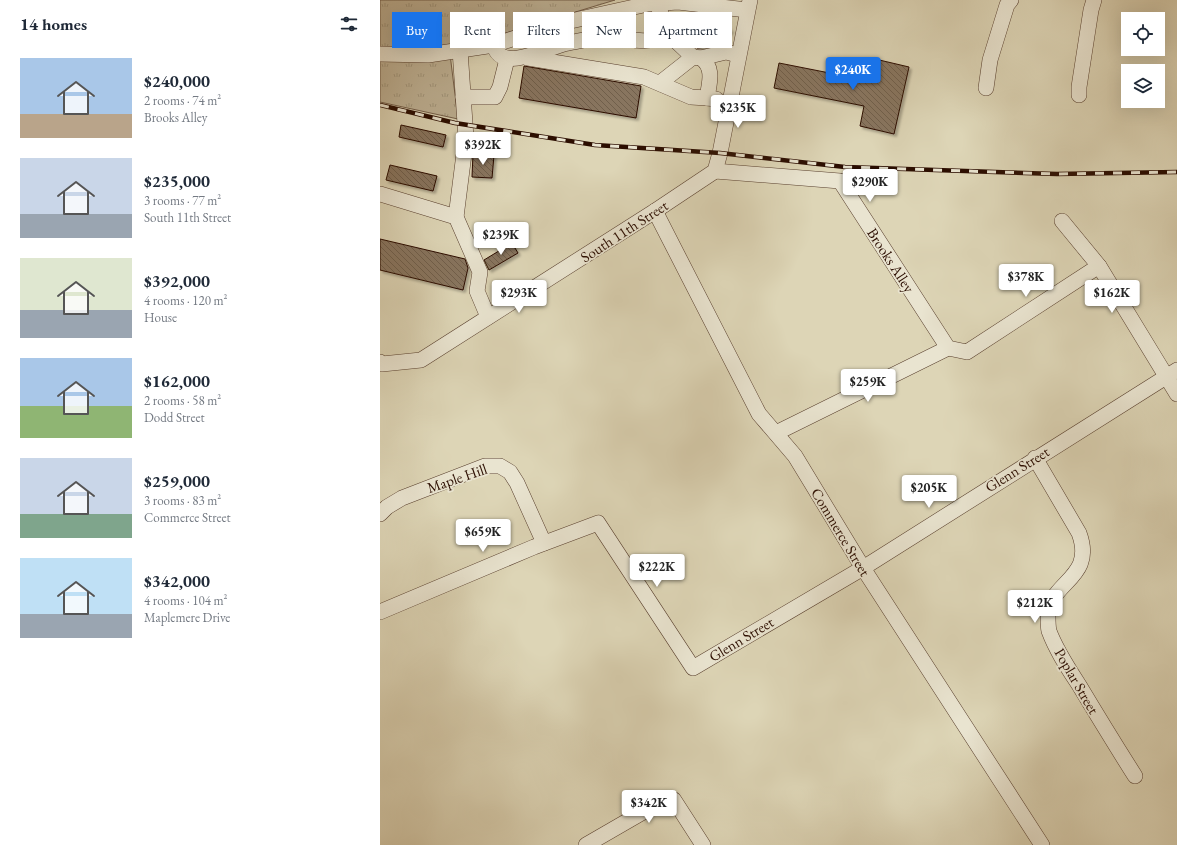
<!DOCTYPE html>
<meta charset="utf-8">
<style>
:root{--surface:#fff;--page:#f6f6f7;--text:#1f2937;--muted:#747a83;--accent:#1a73e8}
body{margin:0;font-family:"EB Garamond",serif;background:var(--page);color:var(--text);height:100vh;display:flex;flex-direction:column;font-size:15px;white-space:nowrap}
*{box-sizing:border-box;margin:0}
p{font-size:13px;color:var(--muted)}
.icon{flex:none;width:22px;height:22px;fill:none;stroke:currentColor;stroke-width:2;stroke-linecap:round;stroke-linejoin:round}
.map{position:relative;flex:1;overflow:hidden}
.side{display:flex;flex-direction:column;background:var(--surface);width:380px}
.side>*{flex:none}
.banner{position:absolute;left:12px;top:12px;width:380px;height:36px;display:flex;gap:8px}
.tools{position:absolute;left:741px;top:12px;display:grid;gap:8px}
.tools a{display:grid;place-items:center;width:44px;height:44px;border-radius:0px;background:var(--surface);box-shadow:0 4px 16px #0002;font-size:20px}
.price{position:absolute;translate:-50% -34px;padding:0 9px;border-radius:4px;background:#fff;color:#222;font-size:13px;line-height:26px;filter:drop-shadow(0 1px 2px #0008)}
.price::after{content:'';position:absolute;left:50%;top:24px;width:12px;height:9px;margin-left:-6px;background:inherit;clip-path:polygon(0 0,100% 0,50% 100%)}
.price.active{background:var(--accent);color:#fff}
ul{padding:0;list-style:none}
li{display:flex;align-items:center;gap:12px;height:100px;padding:0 20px}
li span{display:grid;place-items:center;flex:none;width:112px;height:80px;border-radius:0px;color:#555}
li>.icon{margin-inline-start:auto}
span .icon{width:48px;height:48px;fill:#fffc;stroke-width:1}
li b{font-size:17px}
h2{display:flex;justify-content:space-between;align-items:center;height:48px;padding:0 20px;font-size:17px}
.pill{padding:0 14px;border-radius:0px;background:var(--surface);box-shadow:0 4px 16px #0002;font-size:14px;line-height:36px}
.pill.active{background:var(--accent);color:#fff}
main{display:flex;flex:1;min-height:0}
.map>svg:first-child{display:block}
</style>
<main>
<section class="side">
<h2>14 homes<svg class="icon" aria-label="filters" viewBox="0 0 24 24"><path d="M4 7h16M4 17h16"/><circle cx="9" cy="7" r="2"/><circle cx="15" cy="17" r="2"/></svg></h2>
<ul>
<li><span style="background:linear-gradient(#a9c7e8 70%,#b9a48a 0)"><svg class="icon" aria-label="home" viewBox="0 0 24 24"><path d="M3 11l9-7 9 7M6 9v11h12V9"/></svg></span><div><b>$240,000</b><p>2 rooms · 74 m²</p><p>Brooks Alley</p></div></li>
<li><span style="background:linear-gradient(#c9d6e8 70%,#9aa5b1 0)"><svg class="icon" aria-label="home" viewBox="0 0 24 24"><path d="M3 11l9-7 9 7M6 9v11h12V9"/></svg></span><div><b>$235,000</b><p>3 rooms · 77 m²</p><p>South 11th Street</p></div></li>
<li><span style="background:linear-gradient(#dfe7d0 65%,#9aa5b1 0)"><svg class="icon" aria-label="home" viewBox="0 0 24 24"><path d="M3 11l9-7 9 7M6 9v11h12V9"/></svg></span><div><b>$392,000</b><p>4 rooms · 120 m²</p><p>House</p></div></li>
<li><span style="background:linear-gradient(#a9c7e8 60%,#8fb573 0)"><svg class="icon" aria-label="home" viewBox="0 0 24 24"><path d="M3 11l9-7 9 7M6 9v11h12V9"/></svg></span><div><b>$162,000</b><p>2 rooms · 58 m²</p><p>Dodd Street</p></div></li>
<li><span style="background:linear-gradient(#c9d6e8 70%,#7fa58c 0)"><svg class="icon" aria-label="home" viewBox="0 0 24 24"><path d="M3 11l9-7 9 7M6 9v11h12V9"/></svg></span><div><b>$259,000</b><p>3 rooms · 83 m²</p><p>Commerce Street</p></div></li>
<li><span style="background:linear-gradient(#bfe0f5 70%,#9aa5b1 0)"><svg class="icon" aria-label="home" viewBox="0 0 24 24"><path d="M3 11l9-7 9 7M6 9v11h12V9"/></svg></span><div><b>$342,000</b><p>4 rooms · 104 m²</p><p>Maplemere Drive</p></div></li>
</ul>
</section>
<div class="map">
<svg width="797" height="845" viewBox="0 0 797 845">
<defs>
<pattern id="park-tufts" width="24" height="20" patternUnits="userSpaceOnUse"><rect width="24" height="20" fill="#bfb397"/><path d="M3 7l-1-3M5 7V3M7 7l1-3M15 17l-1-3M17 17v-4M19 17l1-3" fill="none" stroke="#a49980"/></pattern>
<pattern id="building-back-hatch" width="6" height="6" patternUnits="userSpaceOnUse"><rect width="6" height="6" fill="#88755f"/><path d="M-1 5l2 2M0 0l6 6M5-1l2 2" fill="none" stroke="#6f5e4c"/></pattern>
<filter id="shadow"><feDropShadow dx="2.5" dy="2.5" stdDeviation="1" flood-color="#0004"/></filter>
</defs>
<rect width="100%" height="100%" fill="#ddd5b6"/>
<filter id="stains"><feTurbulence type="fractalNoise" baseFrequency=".005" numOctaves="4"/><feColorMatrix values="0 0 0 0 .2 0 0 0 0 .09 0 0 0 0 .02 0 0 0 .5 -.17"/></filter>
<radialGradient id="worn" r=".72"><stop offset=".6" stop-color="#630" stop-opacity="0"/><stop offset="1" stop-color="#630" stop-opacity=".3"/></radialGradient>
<path fill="url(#park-tufts)" stroke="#75604c" d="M0 0H235L113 37 69 46 78 119 0 102Z"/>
<g fill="url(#building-back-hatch)" stroke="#2b0d00" filter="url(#shadow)">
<path d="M341 17 351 31 328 47 317 48 309 39Z"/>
<path d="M495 59 529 67 514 134 480 126 484 106 394 88 399 63 490 81Z"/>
<path d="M144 66 261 86 256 118 139 98Z"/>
<path d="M21 125 66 135 63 147 19 137Z"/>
<path d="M93 154 114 155 112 178 92 177Z"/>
<path d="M10 165 57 176 53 191 6 180Z"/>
<path d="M0 239 85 259 88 268 83 290 0 270Z"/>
<path d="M132 243 138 253 109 270 104 260Z"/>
</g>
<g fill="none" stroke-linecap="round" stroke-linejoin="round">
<defs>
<g id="minor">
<path d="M284 30 313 57 321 58 346 52 358 55"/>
<path d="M114 45C121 75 169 46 188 43 200 41 214 37 227 37 244 36 266 47 281 35 290 26 280 13 277 4"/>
<path d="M0 54 48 55 114 45 177 24 268 4 298 2 367 10"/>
<path d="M148 58 264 77 311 97 327 98"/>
<path d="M321 58C335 68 329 84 327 98L336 99"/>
<path d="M280 83 313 57"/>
<path d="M606 88 610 60 627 5 631 0"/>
<path d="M699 95V87L711 10 714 0"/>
<path d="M83 97H115L120 87 127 59"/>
<path d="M335 171 460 181 568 348 587 352 719 266"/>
<path d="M0 194 76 217 100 272 97 291 108 317"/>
<path d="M275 211 379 414 415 456 483 568 662 845"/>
<path d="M76 217 86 138 80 50"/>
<path d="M682 221 719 266 797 394"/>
<path d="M0 362 2 364 41 360 275 211 335 171 340 153 370 0"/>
<path d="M396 433 568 348"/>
<path d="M655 458 699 533C716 579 669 581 668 616 668 620 668 627 669 631 676 650 688 668 699 685 717 715 736 746 755 776"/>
<path d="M0 514 7 507 22 498 105 466H120L130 472 137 483 164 543"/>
<path d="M0 612 154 547 218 523 313 668 483 568 797 370"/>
<path d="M206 845 270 808 294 800 323 845"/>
</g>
</defs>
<use href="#minor" stroke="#583f2e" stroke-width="16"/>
<use href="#minor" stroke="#e9e4d0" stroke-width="15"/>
<defs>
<path id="rail" d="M0 105 75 123 215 145 340 153 465 167 677 174 797 172"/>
</defs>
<use href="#rail" stroke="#2b0d00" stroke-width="4.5"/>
<use href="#rail" stroke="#e9e4d0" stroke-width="3" stroke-dasharray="9" stroke-linecap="butt"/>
</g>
<g text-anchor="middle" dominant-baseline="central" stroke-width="3.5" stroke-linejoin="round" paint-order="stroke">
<g font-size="15" fill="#2b0d00" stroke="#e9e4d0">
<text transform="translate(244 231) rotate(-33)">South 11th Street</text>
<text transform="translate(511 260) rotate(57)">Brooks Alley</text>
<text transform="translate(637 469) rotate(-32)">Glenn Street</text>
<text transform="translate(77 478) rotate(-19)">Maple Hill</text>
<text transform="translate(461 532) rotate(59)">Commerce Street</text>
<text transform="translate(361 639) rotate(-31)">Glenn Street</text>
<text transform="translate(697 681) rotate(60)">Poplar Street</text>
</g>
</g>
<rect width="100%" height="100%" filter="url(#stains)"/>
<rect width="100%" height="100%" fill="url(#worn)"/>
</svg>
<div class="tools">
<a><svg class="icon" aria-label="locate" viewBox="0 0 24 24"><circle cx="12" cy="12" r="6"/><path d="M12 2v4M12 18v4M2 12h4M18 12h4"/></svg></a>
<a><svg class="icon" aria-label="layers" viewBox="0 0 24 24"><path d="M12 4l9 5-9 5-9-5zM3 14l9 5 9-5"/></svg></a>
</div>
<b class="price active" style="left:473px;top:91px">$240K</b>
<b class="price" style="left:358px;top:129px">$235K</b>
<b class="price" style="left:103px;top:166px">$392K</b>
<b class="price" style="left:490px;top:203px">$290K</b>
<b class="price" style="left:121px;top:256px">$239K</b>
<b class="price" style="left:646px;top:298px">$378K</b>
<b class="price" style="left:139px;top:314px">$293K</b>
<b class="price" style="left:732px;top:314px">$162K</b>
<b class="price" style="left:488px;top:403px">$259K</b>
<b class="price" style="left:549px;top:509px">$205K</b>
<b class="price" style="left:103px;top:553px">$659K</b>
<b class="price" style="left:277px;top:588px">$222K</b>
<b class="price" style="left:655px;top:624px">$212K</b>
<b class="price" style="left:269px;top:824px">$342K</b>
<div class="banner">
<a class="pill active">Buy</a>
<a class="pill">Rent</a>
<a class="pill">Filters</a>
<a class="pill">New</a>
<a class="pill">Apartment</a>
</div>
</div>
</main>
